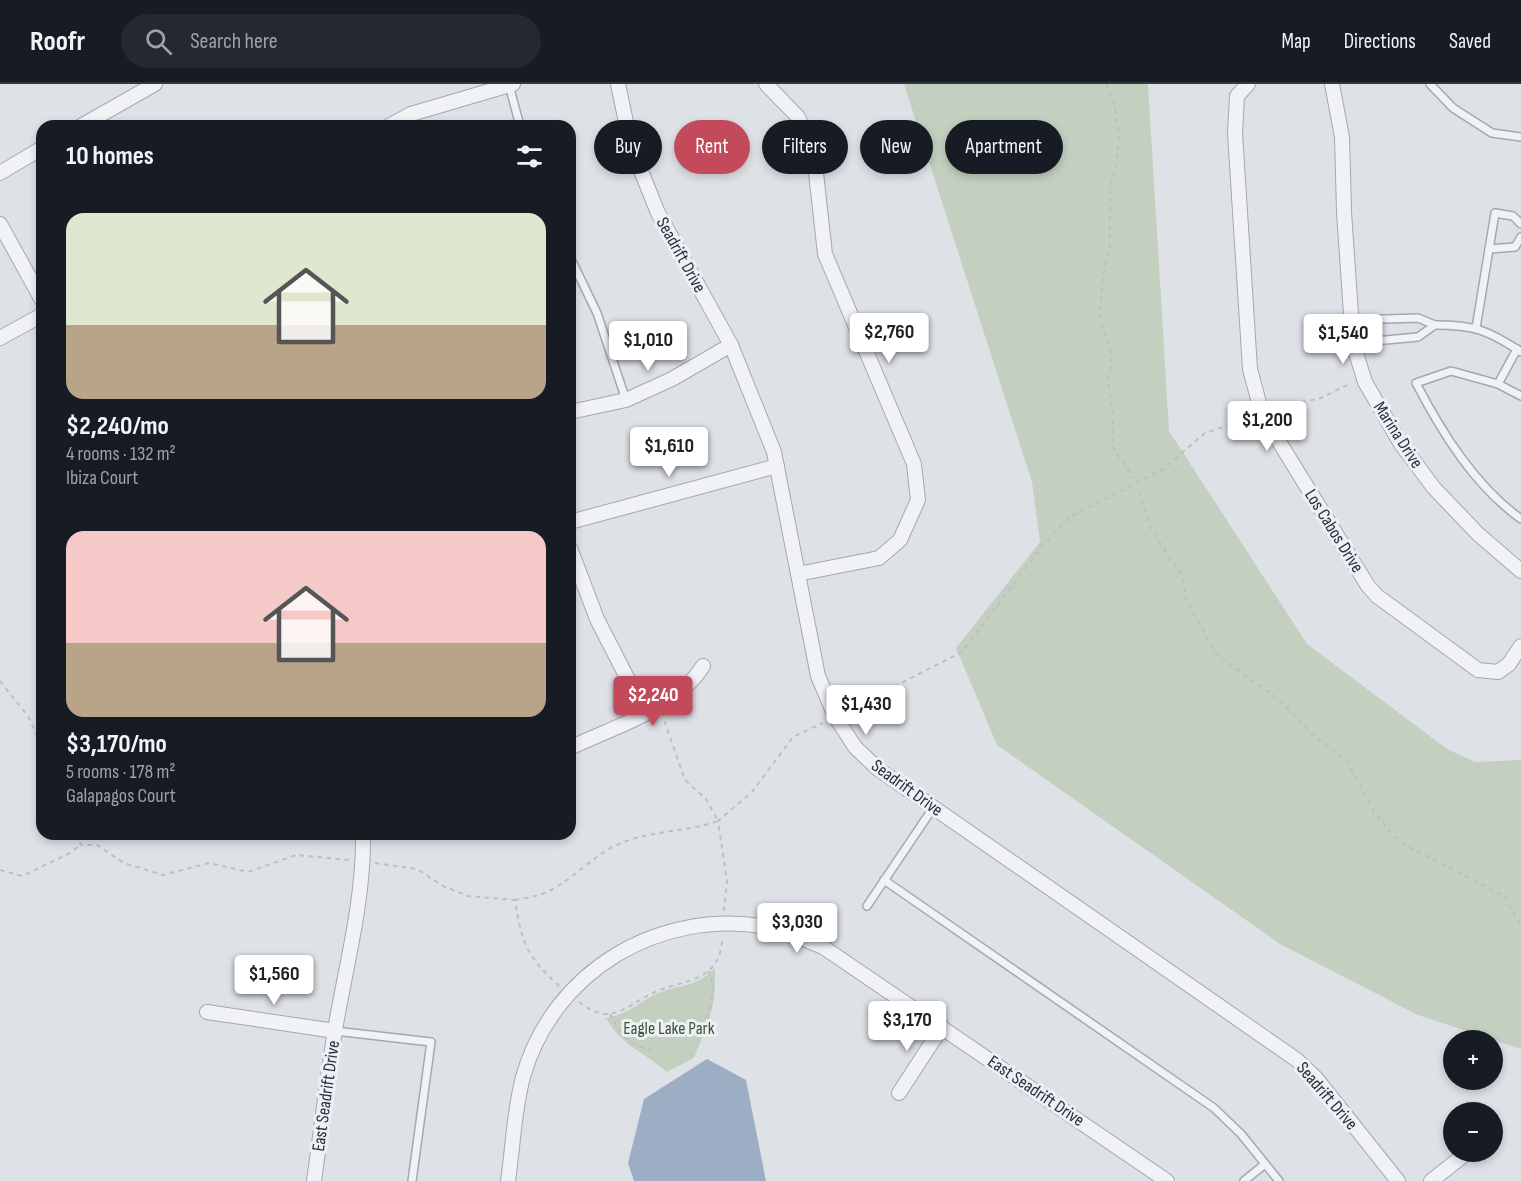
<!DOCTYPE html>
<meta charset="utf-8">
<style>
:root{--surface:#171b24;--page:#242831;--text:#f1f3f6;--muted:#9ea1a6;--line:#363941;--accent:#c34a5b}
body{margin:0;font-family:"Sofia Sans Condensed",sans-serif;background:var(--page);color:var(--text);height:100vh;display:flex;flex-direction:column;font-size:22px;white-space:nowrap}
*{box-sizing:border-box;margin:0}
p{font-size:20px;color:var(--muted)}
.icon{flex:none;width:33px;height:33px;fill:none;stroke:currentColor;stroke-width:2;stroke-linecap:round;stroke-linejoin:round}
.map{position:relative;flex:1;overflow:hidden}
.panel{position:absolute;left:36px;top:36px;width:540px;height:720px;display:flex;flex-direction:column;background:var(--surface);border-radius:18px;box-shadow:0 3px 9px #0003}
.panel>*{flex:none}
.guide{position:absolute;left:594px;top:36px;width:570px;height:54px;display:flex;gap:12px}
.controls{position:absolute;left:1443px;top:946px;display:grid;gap:12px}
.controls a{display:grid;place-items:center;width:60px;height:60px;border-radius:50%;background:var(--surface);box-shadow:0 3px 9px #0003;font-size:30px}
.price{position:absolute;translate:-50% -51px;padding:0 14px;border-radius:6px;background:#fff;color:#222;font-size:20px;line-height:39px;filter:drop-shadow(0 2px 3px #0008)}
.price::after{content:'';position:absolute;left:50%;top:36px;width:18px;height:14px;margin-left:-9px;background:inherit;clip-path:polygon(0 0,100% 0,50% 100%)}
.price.selected{background:var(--accent);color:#fff}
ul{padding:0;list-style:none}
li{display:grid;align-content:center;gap:12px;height:318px;padding:0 30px}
li span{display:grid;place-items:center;height:186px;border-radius:18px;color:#555}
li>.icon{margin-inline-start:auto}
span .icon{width:108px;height:108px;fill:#fffc;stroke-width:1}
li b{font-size:26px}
h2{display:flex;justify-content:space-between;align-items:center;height:72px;padding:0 30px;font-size:26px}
.chip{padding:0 21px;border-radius:27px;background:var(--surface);box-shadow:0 3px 9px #0003;font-size:21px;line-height:54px}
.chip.selected{background:var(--accent);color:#fff}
header{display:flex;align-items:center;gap:36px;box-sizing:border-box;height:84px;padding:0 30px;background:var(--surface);border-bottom:2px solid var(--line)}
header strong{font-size:28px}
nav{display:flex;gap:33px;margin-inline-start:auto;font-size:21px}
.search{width:420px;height:54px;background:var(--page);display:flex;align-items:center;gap:15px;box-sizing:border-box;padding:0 21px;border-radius:33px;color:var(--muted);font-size:22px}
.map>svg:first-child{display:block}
</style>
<header>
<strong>Roofr</strong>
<div class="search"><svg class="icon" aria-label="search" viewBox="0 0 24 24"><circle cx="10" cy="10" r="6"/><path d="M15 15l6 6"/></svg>Search here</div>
<nav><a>Map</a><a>Directions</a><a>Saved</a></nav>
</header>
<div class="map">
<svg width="1521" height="1097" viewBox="0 0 1521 1097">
<rect width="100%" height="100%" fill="#dee1e6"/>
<g fill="#c3cfbf">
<path d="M904 0H1148L1169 347 1307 560 1447 665 1475 678 1521 676V965L1418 931 1280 860 997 661 956 564 1040 458 1032 398Z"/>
<path d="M715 884C716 925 709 937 694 974L667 988C644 968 622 962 606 934 631 929 636 920 656 910 681 899 692 906 715 884Z"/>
</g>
<path fill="#9baec4" d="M707 975 746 996 766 1097H634L628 1079 644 1015Z"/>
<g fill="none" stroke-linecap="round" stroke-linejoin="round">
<defs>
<g id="lane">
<path d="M1430 0 1453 24 1492 49 1521 53"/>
<path d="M509 1 520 42"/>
<path d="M1489 165 1515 163 1521 153"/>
<path d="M570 173 597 229 626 316"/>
<path d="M1352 236 1418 234 1435 241 1418 253 1353 259"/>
<path d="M1435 241C1474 241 1488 246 1521 268"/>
<path d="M1476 244 1495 129 1513 132 1521 140"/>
<path d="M1517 265 1498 300 1451 287 1416 299C1442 349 1475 402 1521 435"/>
<path d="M1498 300 1521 312"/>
<path d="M884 796 1214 1024 1241 1050 1279 1097"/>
<path d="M867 822 933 724"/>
<path d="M335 947 431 958 412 1097"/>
<path d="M1244 1097 1265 1080"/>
</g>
<g id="street">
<path d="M618 0 631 62 658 129 731 261 774 368 818 592 835 632 855 663 878 685 1297 976 1316 994 1398 1097"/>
<path d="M766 0 798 33 814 71 825 170 914 380 918 416 900 456 879 474 798 490"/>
<path d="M1248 0 1237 12 1235 49 1250 285 1262 330 1368 502 1377 512 1478 586 1498 588 1509 580 1521 562"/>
<path d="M1332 0 1342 53 1344 128 1353 259 1365 298 1401 360 1434 404 1478 450 1521 487"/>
<path d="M81 42 155 0"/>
<path d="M389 42 411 30 513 0"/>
<path d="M0 89 42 64"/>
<path d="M0 140 42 216"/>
<path d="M0 254 42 231"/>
<path d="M570 328 626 316 672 295 731 261"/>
<path d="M570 438 777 382"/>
<path d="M570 464 597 535 645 629"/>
<path d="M570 664C615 642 675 626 703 582"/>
<path d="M207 928 335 947"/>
<path d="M899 1009 942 943"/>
<path d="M314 1097C321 1047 327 996 335 946 346 881 364 816 363 750"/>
<path d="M508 1097C513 1063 514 1026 523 993 553 887 659 824 767 843 785 846 805 856 823 863L1167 1097"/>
<path d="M1431 1097 1468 1068"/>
</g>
</defs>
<use href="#lane" stroke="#a4a8b0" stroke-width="10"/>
<use href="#street" stroke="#a4a8b0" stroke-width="16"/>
<g stroke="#bcbfc5" stroke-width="2" stroke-dasharray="4.5 4.5" stroke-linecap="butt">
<path d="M1106 0 1114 20 1119 50 1117 78 1110 105V161L1102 199 1100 234 1112 273 1108 298 1113 328 1112 362 1133 394"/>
<path d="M1275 324 1321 314 1351 299"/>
<path d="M1139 407 1151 445 1182 492 1186 515 1215 569 1282 618 1310 648 1347 678 1374 727 1390 748 1407 762 1504 812 1521 842"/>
<path d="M0 597 28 632 42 662"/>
<path d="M846 627 962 568 1044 460 1070 433 1162 386 1205 349 1250 334"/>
<path d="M77 750 81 761H97L124 779 163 791 209 779 248 788 296 771 349 776"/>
<path d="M375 779 417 785 443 802 468 812 515 816C522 861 527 872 560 903"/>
<path d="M0 786 22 792 68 770 81 761"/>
<path d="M515 816C524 814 534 813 542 810 573 798 593 769 624 758 655 746 687 748 718 737L706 715 685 696 664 636"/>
<path d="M724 827 727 798 718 737 752 708 793 653 823 639"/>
<path d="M579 918C611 943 624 923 653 909 681 895 721 900 722 854"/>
<path d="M610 930C619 950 629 961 651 966"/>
<path d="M703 942C710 925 718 903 708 887"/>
</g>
<use href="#lane" stroke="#f0f2f5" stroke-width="7"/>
<use href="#street" stroke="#f0f2f5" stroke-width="14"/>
</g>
<g text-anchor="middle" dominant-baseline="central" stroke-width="6" stroke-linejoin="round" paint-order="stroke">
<g font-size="18" fill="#282f3c" stroke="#edf0f4">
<text transform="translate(681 171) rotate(61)">Seadrift Drive</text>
<text transform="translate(1398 351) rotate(57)">Marina Drive</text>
<text transform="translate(1334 447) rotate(58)">Los Cabos Drive</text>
<text transform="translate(907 704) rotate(36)">Seadrift Drive</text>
<text transform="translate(1036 1007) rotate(34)">East Seadrift Drive</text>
<text transform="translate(326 1012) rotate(-82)">East Seadrift Drive</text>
<text transform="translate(1327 1012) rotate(49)">Seadrift Drive</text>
</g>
<g font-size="18" fill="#3c5636" stroke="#edf0f4">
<text x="669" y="944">Eagle Lake Park</text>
</g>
</g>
</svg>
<div class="controls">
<a>+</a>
<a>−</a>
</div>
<b class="price" style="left:889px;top:280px">$2,760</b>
<b class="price" style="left:1343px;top:281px">$1,540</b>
<b class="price" style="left:648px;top:288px">$1,010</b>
<b class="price" style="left:1267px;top:368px">$1,200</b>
<b class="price" style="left:669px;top:394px">$1,610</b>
<b class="price selected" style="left:653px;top:643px">$2,240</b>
<b class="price" style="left:866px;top:652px">$1,430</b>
<b class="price" style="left:797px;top:870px">$3,030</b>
<b class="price" style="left:274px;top:922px">$1,560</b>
<b class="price" style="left:907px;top:968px">$3,170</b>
<div class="guide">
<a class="chip">Buy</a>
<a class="chip selected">Rent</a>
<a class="chip">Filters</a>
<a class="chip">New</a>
<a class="chip">Apartment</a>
</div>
<section class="panel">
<h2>10 homes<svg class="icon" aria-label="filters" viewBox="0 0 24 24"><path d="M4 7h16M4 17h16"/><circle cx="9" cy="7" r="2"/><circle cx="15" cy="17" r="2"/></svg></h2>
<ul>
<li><span style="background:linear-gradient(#dfe7d0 60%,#b9a48a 0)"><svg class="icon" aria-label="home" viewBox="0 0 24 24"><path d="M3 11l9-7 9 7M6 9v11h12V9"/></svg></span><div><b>$2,240/mo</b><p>4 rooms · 132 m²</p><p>Ibiza Court</p></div></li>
<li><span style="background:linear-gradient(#f6c9c9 60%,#b9a48a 0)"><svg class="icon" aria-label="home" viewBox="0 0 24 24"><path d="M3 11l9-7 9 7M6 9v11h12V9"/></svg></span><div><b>$3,170/mo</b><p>5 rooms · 178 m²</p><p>Galapagos Court</p></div></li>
</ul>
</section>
</div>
